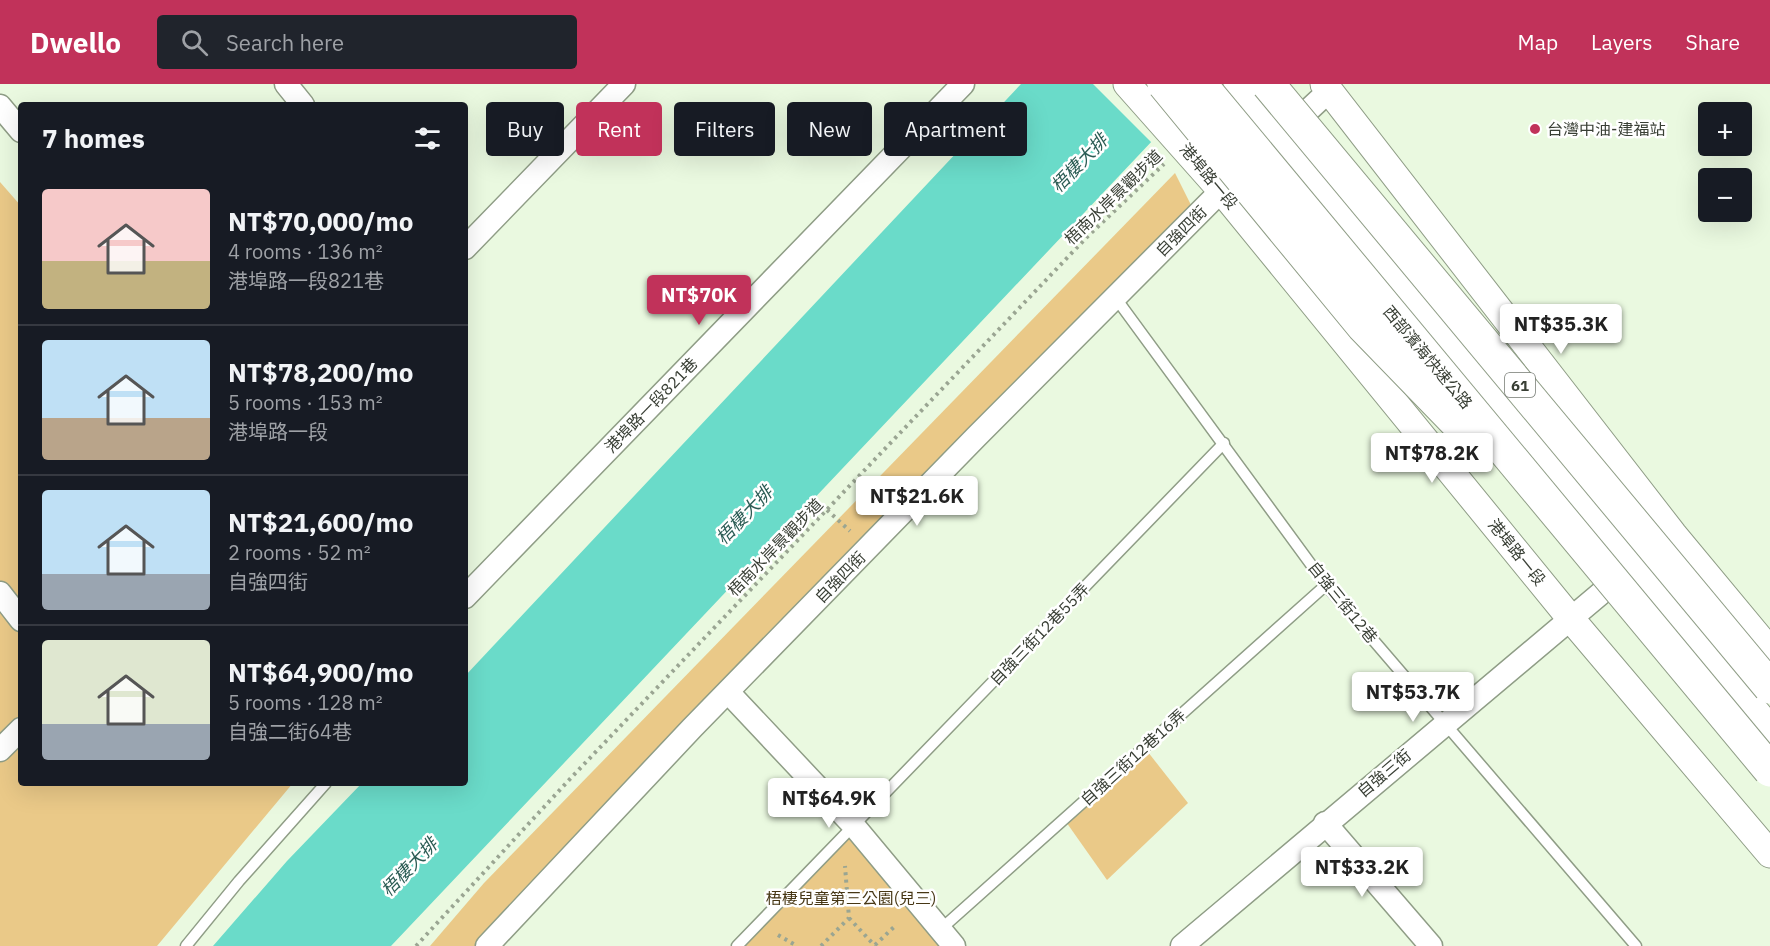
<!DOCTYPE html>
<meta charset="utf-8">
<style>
:root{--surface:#171b24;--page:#20242c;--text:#f1f3f6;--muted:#9ea1a6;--line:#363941;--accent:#c1325a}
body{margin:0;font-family:"IBM Plex Sans","Noto Sans TC",sans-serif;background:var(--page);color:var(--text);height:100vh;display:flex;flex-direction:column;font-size:22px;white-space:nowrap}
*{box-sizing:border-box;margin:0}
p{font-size:20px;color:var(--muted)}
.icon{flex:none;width:33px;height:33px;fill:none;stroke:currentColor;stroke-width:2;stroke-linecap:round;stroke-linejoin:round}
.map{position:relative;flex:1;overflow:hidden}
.sheet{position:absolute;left:18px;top:18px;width:450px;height:684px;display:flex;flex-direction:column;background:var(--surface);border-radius:6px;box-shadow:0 6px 24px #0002}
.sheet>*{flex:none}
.hud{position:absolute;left:486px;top:18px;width:570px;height:54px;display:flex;gap:12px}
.fabs{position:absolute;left:1698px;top:18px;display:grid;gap:12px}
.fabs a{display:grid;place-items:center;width:54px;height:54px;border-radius:6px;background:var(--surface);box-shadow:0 6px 24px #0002;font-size:30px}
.price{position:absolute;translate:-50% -51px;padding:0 14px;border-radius:6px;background:#fff;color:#222;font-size:20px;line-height:39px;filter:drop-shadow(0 2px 3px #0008)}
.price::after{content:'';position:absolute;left:50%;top:36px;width:18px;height:14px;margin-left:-9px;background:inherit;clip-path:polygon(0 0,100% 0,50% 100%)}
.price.current{background:var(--accent);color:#fff}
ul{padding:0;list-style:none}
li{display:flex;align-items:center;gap:18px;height:150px;padding:0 24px}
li+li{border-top:2px solid var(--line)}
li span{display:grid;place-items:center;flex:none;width:168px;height:120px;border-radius:6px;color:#555}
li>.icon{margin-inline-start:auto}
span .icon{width:72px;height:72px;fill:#fffc;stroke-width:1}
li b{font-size:26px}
h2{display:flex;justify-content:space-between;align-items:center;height:72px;padding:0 24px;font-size:26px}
.tag{padding:0 21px;border-radius:6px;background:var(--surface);box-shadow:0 6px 24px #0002;font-size:21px;line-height:54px}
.tag.current{background:var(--accent);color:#fff}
header{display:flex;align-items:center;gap:36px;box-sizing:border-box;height:84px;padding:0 30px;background:var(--accent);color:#fff}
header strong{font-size:28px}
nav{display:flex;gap:33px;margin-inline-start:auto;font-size:21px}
.search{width:420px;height:54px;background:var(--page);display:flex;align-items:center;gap:15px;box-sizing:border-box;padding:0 21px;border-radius:6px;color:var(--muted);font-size:22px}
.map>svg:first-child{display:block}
</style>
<header>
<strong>Dwello</strong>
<div class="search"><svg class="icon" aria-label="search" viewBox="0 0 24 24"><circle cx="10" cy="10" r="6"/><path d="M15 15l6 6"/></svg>Search here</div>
<nav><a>Map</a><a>Layers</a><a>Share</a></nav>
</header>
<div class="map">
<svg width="1770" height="862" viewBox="0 0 1770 862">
<rect width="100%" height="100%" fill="#eaf9e0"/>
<g fill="#eac988">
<path d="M1175 89 1196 131 488 862H430L484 799Z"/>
<path d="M0 98 21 122V699H293L157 862H0Z"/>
<path d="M1144 663 1188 719 1107 796 1064 735Z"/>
<path d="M854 742 952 862H745L741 857Z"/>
</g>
<path fill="#6adbc9" d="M1021 0H1206L391 862H213L287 777 362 699H465V592Z"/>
<path fill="#eaf9e0" d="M1093 0H1209L1153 60Z"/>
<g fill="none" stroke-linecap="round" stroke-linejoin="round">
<defs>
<g id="service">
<path d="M1115 213 1326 501 1636 862"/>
<path d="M941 845 1326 501"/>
<path d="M186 862 239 797 326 699"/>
<path d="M737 862 1224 359"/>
</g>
<g id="minor">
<path d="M286 0 303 21"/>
<path d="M0 22 21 47"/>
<path d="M1288 45 1330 6"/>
<path d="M465 164 624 0"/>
<path d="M0 509 21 536"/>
<path d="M465 513 963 0"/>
<path d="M728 608 854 742 954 862"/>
<path d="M0 666 21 645"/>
<path d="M1325 739 1431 862"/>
<path d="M487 862 692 644 976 353 1233 95"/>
<path d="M1182 862 1625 489"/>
</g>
<g id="tertiary">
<path d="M1127 0 1221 106 1571 535 1770 770"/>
<path d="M1237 0 1770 645"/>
<path d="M1324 0 1673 450 1770 567"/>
</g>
</defs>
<use href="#service" stroke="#8f9d86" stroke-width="13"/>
<use href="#minor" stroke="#8f9d86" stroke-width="25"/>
<use href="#tertiary" stroke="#8f9d86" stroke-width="29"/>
<g stroke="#9aa592" stroke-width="4" stroke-dasharray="3 4.5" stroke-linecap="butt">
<path d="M827 426 850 447"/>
<path d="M849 834 875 862"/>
<path d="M778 851 797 862"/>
<path d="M875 861 895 842"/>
<path d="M416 862 568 697 1087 153 1164 80"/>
<path d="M821 862 849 834 845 782"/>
</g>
<use href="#service" stroke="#fff" stroke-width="10"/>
<use href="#minor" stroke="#fff" stroke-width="22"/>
<use href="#tertiary" stroke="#fff" stroke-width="27"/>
<defs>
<g id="trunk-bridge">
<path d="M1164 0 1363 242 1461 343"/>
<path d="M1200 0 1770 686"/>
<path d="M1268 0 1770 603"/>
</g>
</defs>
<use href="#trunk-bridge" stroke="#8f9d86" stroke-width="35" stroke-linecap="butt"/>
<use href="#trunk-bridge" stroke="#fff" stroke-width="33"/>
</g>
<circle fill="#c1325a" stroke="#fff" stroke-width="2" cx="1535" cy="45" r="6"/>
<g text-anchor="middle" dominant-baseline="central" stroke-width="5" stroke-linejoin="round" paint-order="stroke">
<rect fill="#fff" stroke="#747972" stroke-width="1.5" x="1505" y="289" width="30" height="24" rx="4.5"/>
<g font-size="15" font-weight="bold" fill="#393f35">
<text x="1520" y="301">61</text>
</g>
<g font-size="16" fill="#393f35" stroke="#fff" text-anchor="start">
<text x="1547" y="45">台灣中油-建福站</text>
</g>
<g font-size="16" fill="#393f35" stroke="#fff">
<text transform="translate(1209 92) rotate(50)">港埠路一段</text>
<text transform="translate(1113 113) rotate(-44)">梧南水岸景觀步道</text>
<text transform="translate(1181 147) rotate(-45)">自強四街</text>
<text transform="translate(1428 273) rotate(50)">西部濱海快速公路</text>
<text transform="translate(651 321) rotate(-46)">港埠路一段821巷</text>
<text transform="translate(775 463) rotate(-46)">梧南水岸景觀步道</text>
<text transform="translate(1517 468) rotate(51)">港埠路一段</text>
<text transform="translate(840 493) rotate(-46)">自強四街</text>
<text transform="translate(1343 518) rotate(51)">自強三街12巷</text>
<text transform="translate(1039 550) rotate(-46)">自強三街12巷55弄</text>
<text transform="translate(1133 673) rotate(-42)">自強三街12巷16弄</text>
<text transform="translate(1384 689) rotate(-40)">自強三街</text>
</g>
<g font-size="16" fill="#473715" stroke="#fff">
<text x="851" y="814">梧棲兒童第三公園(兒三)</text>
</g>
<g font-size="18" font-style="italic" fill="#2b5c54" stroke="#fff">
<text transform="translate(1079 79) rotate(-46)">梧棲大排</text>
<text transform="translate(744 431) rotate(-46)">梧棲大排</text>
<text transform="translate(409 783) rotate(-46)">梧棲大排</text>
</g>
</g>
</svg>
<div class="fabs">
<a>+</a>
<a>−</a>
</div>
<b class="price current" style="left:699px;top:242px">NT$70K</b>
<b class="price" style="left:1561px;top:271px">NT$35.3K</b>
<b class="price" style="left:1432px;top:400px">NT$78.2K</b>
<b class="price" style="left:917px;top:443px">NT$21.6K</b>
<b class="price" style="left:1413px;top:639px">NT$53.7K</b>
<b class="price" style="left:829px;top:745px">NT$64.9K</b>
<b class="price" style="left:1362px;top:814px">NT$33.2K</b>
<div class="hud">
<a class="tag">Buy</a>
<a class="tag current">Rent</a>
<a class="tag">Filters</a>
<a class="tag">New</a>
<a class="tag">Apartment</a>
</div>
<section class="sheet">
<h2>7 homes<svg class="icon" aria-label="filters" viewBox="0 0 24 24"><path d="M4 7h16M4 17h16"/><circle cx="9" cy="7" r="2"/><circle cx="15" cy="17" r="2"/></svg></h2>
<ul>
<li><span style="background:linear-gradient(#f6c9c9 60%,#c2b280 0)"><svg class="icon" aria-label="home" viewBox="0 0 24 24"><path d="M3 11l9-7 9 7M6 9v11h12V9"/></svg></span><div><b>NT$70,000/mo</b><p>4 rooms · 136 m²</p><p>港埠路一段821巷</p></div></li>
<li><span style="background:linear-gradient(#bfe0f5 65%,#b9a48a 0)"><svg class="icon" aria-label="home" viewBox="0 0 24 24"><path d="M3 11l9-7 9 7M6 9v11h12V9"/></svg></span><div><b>NT$78,200/mo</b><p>5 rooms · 153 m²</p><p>港埠路一段</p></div></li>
<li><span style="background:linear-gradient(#bfe0f5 70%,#9aa5b1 0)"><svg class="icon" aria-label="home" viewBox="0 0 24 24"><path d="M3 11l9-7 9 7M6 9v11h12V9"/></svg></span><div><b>NT$21,600/mo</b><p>2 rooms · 52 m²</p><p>自強四街</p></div></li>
<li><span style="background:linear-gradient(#dfe7d0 70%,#9aa5b1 0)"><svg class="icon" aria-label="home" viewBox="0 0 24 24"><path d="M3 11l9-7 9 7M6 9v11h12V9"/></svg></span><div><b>NT$64,900/mo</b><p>5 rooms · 128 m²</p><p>自強二街64巷</p></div></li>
</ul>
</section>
</div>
